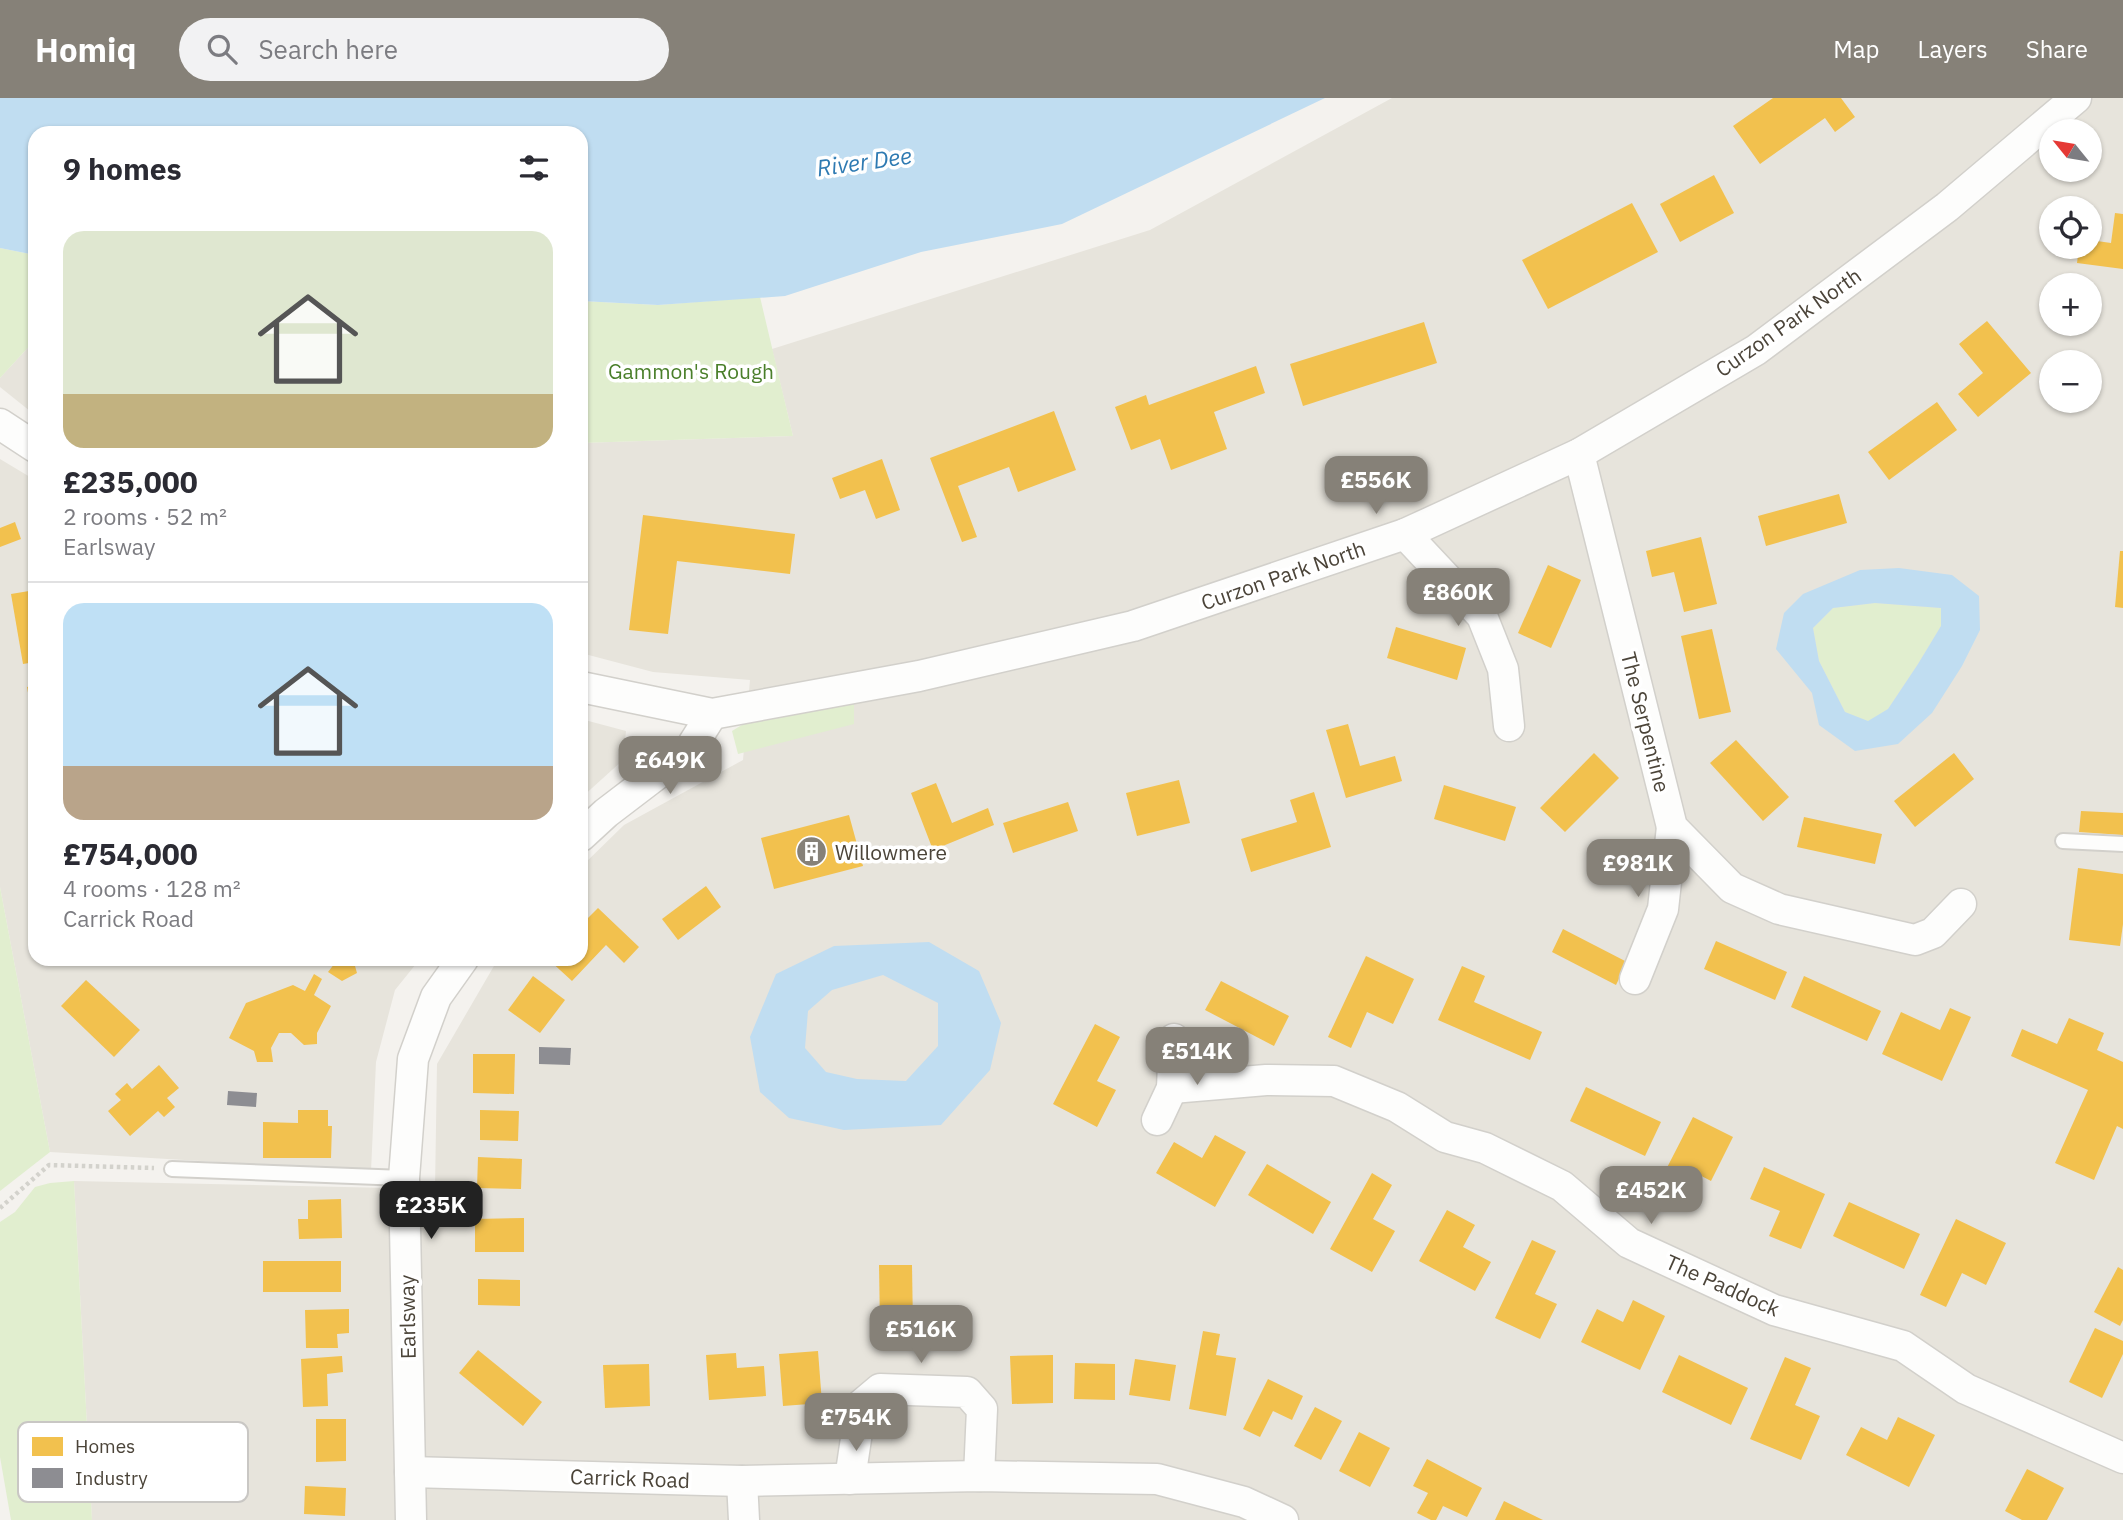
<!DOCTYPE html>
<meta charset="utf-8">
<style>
:root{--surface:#fff;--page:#f2f2f3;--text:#2b2b33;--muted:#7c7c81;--line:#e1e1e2;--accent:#868178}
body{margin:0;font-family:"IBM Plex Sans",sans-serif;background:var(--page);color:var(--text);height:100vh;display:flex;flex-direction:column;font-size:26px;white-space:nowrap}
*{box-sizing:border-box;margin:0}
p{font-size:23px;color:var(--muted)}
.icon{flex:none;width:38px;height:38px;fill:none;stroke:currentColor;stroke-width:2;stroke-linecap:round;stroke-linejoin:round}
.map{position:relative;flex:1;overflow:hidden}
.drawer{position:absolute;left:28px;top:28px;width:560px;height:840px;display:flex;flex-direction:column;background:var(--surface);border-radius:21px;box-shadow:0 2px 5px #0004}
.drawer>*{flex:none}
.needle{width:46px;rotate:300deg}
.buttons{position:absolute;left:2039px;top:21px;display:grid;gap:14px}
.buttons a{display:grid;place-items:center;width:63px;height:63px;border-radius:50%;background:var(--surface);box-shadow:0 2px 5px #0004;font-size:35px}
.price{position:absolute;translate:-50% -60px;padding:0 16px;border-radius:14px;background:var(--accent);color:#fff;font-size:23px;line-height:46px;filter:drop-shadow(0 2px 4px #0008)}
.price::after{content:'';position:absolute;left:50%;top:42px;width:21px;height:16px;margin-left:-10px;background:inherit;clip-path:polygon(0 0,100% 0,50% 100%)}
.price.active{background:#222;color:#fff}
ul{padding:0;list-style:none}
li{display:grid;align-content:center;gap:14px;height:371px;padding:0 35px}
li+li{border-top:2px solid var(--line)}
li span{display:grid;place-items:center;height:217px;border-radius:21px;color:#555}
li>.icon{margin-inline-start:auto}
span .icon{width:126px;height:126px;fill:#fffc;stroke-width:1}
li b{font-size:30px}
h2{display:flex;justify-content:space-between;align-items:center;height:84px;padding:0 35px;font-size:30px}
header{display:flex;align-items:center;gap:42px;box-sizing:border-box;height:98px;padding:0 35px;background:var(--accent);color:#fff}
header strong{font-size:33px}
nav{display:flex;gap:38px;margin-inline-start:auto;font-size:24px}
.search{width:490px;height:63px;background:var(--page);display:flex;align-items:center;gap:18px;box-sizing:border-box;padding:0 24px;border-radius:38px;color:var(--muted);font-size:26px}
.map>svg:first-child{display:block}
</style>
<header>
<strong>Homiq</strong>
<div class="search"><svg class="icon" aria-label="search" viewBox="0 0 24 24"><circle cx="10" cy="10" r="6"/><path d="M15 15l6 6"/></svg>Search here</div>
<nav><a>Map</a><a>Layers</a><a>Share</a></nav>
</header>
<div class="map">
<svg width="2123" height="1422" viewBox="0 0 2123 1422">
<rect width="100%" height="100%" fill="#f4f2ee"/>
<g fill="#e7e4dc" fill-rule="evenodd">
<path d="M1392 0H2123V1422H92L74 1083 435 1091 437 966 498 861H581V769L624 727 743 662 750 582 653 574 581 555V345L793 338 772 251 1150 132ZM2051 33H2090V72H2051ZM2051 110H2090V149H2051ZM2051 187H2090V226H2051ZM2051 264H2090V303H2051Z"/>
<path d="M35 242V317L0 289V280Z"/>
<path d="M0 361 35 382V861H420L395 892 376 964 371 1073 50 1054 0 789Z"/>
<path d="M581 621 626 633 623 662 581 700Z"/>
</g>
<g fill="#e1eecf">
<path d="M0 150 35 157V242L0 280Z"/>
<path d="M760 199 793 338 581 345V203L658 207Z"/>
<path d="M1875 505 1941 510V528L1918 566 1888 611 1869 624 1845 614 1819 563 1813 530 1833 510Z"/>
<path d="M854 603V626L738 656 732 633 763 614Z"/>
<path d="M0 789 50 1054 0 1093Z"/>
<path d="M74 1083 92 1422H11L0 1359V1124L15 1114 35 1089 50 1085Z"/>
</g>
<g fill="#c0ddf1" fill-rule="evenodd">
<path d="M0 0H1325L1062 126 921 154 785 198 658 207 581 203V35H35V157L0 150Z"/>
<path d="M1899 470 1952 477 1979 498 1980 532 1962 568 1932 615 1898 646 1855 653 1819 627 1812 595 1776 551 1784 515 1803 496 1860 472ZM1875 505 1941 510V528L1918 566 1888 611 1868 623 1845 614 1819 563 1813 530 1833 510Z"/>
<path d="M929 844 979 873 1001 925 990 972 941 1027 844 1032 789 1020 760 994 750 939 776 876 834 848ZM883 877 938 905V948L906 983 857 981 826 974 805 950 808 913 832 892Z"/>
</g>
<g fill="#f2c14e">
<path d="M1773 0H1841L1855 19 1835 34 1825 20 1760 66 1733 28Z"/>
<path d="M1714 77 1734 115 1680 144 1660 106Z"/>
<path d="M1632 105 1658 154 1548 211 1522 162Z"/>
<path d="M2115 115 2123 116V171L2077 165 2079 149H2090V142L2111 145Z"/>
<path d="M1987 223 2031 275 1978 319 1958 296 1983 275 1959 246Z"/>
<path d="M1424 224 1437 265 1303 308 1290 266Z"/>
<path d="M1256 268 1265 295 1214 314 1227 351 1171 372 1160 341 1131 352 1115 309 1146 297 1149 307Z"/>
<path d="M1937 304 1957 332 1889 382 1868 354Z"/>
<path d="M1054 313 1076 372 1018 394 1009 369 958 388 977 439 962 444 930 360Z"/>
<path d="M882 361 900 412 876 421 865 392 840 401 832 380Z"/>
<path d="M1839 396 1847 425 1766 448 1758 418Z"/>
<path d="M643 417 795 436 790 476 677 463 668 536 629 532Z"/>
<path d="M15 424 21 441 0 449V430Z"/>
<path d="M1701 439 1717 506 1684 514 1674 474 1652 479 1646 453Z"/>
<path d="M2120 453H2123V510L2115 509Z"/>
<path d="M1548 467 1581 482 1551 550 1518 535Z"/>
<path d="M35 492V564L23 566 11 496Z"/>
<path d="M1396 529 1466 550 1457 582 1387 560Z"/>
<path d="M1712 531 1731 614 1699 621 1681 538Z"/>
<path d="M35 587V628H34L27 589Z"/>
<path d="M1348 626 1360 668 1395 658 1402 683 1346 700 1326 632Z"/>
<path d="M1736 642 1789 699 1763 723 1710 665Z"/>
<path d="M1594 655 1619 680 1565 734 1540 710Z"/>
<path d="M1954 655 1974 681 1915 729 1894 703Z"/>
<path d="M1179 682 1190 725 1137 738 1126 695Z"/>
<path d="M936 685 952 725 988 710 994 727 933 752 911 695Z"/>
<path d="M1444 687 1516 709 1505 743 1434 721Z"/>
<path d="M1314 694 1331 749 1251 774 1241 741 1297 724 1290 702Z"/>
<path d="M1068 704 1078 733 1013 755 1003 725Z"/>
<path d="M2081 713 2123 715V737L2079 734Z"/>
<path d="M849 717 863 768 774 791 761 740Z"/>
<path d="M1804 719 1882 736 1875 766 1797 749Z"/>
<path d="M2078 770 2123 776V826L2120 848 2069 842Z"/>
<path d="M706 788 721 809 678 842 662 821Z"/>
<path d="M598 810 639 849 624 865 606 847 572 883 548 861H581V827Z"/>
<path d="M1563 831 1627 864 1616 887 1552 854Z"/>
<path d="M1716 843 1787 874 1775 902 1704 871Z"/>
<path d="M1366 858 1414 881 1393 926 1367 914 1351 950 1328 939Z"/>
<path d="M338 861H353L357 875 342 883 328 874Z"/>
<path d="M1462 868 1485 878 1474 904 1542 934 1530 962 1438 922Z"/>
<path d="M314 876 322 881 314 897 331 908 317 935V946L304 947 291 935H279L271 950 273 964H257L254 953 229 940 246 905 293 887 305 893Z"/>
<path d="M533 878 565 902 540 935 508 912Z"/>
<path d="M1804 878 1881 913 1867 943 1791 909Z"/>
<path d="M86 882 140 932 114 959 61 908Z"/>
<path d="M1221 883 1289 918 1274 948 1205 912Z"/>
<path d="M1950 910 1971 919 1942 983 1882 956 1901 914 1940 932Z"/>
<path d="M2069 920 2104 935 2097 952 2123 964V1031L2117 1028 2094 1082 2055 1065 2088 992 2011 958 2022 931 2057 946Z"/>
<path d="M1095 926 1120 939 1097 983 1116 992 1097 1029 1053 1006Z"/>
<path d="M473 956H515L514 996 473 995Z"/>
<path d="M159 967 179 990 167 1000 175 1009 164 1019 158 1013 130 1038 108 1013 121 1002 115 996 127 985 132 991Z"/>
<path d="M1586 989 1661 1024 1645 1058 1570 1023Z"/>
<path d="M298 1012H328V1028H332L331 1060H263V1024L298 1025Z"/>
<path d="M480 1012 519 1013 518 1043 480 1042Z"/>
<path d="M1693 1019 1733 1039 1711 1083 1690 1072 1675 1103 1655 1093Z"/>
<path d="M1215 1037 1246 1054 1215 1109 1156 1075 1174 1044 1202 1060Z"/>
<path d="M478 1059 522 1061 521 1091 477 1090Z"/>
<path d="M1267 1066 1331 1104 1313 1136 1248 1097Z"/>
<path d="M1764 1069 1825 1096 1801 1151 1769 1138 1780 1113 1750 1101Z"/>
<path d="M1372 1075 1392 1087 1373 1121 1395 1133 1372 1174 1330 1151Z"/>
<path d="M341 1101 342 1140 299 1141 298 1121H308V1102Z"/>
<path d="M1849 1104 1920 1136 1904 1171 1833 1138Z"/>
<path d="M1447 1112 1475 1127 1463 1149 1491 1164 1475 1193 1419 1163Z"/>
<path d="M524 1120V1154H475V1121Z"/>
<path d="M1956 1121 2006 1145 1986 1187 1962 1175 1946 1209 1920 1197Z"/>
<path d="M1532 1142 1556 1153 1535 1196 1557 1206 1540 1241 1495 1220Z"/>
<rect x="263" y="1163" width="78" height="31"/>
<path d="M879 1167H912L913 1229H880Z"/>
<path d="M2118 1169 2123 1172V1222L2120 1228 2094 1214Z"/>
<path d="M478 1181 520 1182V1208L478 1207Z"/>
<path d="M1633 1202 1665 1218 1640 1272 1581 1244 1597 1211 1623 1224Z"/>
<path d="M349 1211V1235L337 1236 338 1250H306L305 1212Z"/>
<path d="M2095 1230 2123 1243V1256L2102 1300 2069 1284Z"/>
<path d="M1203 1233 1220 1236 1216 1257 1236 1260 1226 1318 1189 1311Z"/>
<path d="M478 1252 542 1304 523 1328 459 1275Z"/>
<path d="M818 1253 822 1305 783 1308 779 1256Z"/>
<path d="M736 1255 737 1270 764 1268 766 1298 709 1302 706 1257Z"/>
<path d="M1053 1257V1305L1012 1306 1010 1258Z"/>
<path d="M1679 1257 1748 1290 1731 1327 1662 1294Z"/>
<path d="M342 1258 343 1274 327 1276 328 1308 303 1309 301 1261Z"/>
<path d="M1785 1259 1811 1270 1795 1307 1820 1318 1801 1362 1750 1341Z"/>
<path d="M1135 1261 1176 1267 1170 1303 1129 1297Z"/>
<path d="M1075 1265 1115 1266V1302L1074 1301Z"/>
<path d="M649 1266 650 1308 605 1310 603 1267Z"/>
<path d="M1268 1281 1303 1298 1292 1322 1273 1313 1260 1339 1243 1331Z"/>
<path d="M1315 1309 1342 1323 1321 1362 1294 1348Z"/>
<path d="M1898 1319 1935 1337 1909 1389 1846 1357 1861 1329 1887 1342Z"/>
<path d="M316 1321H346V1363L316 1364Z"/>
<path d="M1359 1334 1390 1350 1370 1389 1339 1373Z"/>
<path d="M1427 1361 1482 1390 1467 1419 1443 1408 1436 1422H1431L1417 1415 1428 1395 1413 1388Z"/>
<path d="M2027 1371 2064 1390 2047 1422H2022L2005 1413Z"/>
<path d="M305 1388 346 1390 345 1418 304 1416Z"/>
<path d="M1504 1403 1543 1422H1495Z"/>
</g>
<g fill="#8d8d92">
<path d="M539 949 571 950 570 967 539 966Z"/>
<path d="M228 993 257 995 256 1009 227 1007Z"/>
</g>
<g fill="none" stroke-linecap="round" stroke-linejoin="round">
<defs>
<g id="service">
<path d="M2063 743 2123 746"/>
<path d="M172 1071 404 1080"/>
</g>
<g id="minor">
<path d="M0 326 35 349"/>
<path d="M1579 356 1672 729 1732 790 1779 811 1915 842 1933 835 1961 806"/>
<path d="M1405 436 1482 518 1503 571 1509 628"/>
<path d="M581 589 712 616 919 578 1133 528 1405 436 1579 356 1756 252 1947 109 2076 0"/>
<path d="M581 738 606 715 690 651 712 616"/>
<path d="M1635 881 1663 811 1672 729"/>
<path d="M1172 990 1266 982 1334 983 1397 1009 1445 1039 1485 1050 1562 1088 1629 1145 1774 1212 1903 1248 1966 1291 2123 1360"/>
<path d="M1157 1022 1172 990 1174 941"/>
<path d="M410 1374 742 1383 979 1378 1157 1381 1244 1404 1283 1422"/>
<path d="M850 1381 861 1307 880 1291 967 1294 982 1311 979 1378"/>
<path d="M742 1383 744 1422"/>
<path d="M411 1422 404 1080 413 961 436 899 463 861"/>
</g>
</defs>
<use href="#service" stroke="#d2d0cb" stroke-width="18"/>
<use href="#minor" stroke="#d2d0cb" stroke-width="33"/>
<path stroke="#d3d2cc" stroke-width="4.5" stroke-dasharray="3.5 3.5" stroke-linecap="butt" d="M0 1110 49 1067 154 1070"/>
<use href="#service" stroke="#fdfdfc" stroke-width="14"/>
<use href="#minor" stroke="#fdfdfc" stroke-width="30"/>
</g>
<defs>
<symbol id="building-disc" viewBox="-11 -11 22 22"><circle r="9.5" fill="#868178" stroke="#fff"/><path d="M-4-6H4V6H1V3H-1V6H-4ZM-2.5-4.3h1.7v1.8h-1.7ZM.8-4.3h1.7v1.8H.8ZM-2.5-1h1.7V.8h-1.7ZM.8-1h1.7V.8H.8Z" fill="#fff"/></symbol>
</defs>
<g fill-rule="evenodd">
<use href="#building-disc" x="794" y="736" width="35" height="35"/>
</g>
<g text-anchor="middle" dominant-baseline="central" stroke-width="7" stroke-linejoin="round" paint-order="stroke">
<g font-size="21" fill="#4b4439" stroke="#fff">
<text transform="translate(1788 224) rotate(-35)">Curzon Park North</text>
<text transform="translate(1283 477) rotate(-19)">Curzon Park North</text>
<text transform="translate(1646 624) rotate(76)">The Serpentine</text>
<text transform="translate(1723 1187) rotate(24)">The Paddock</text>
<text transform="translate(407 1219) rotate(-91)">Earlsway</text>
<text transform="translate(630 1380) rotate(2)">Carrick Road</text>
</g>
<g font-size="21" fill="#4a7f2a" stroke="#fff">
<text x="691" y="273">Gammon's Rough</text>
</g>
<g font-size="21" fill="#4b4439" stroke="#fff" text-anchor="start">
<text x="835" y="754">Willowmere</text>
</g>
<g font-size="23" font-style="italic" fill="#2e7ab2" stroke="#fff">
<text transform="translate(864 63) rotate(-8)">River Dee</text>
</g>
</g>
<rect x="18" y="1324" width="230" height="80" rx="10" fill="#fff" stroke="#c9c7c4" stroke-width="2"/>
<rect x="32" y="1339" width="31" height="19" fill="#f2c14e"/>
<rect x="32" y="1370" width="31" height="20" fill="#8d8d92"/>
<g font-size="19" fill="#4b4439">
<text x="75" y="1355">Homes</text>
<text x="75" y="1387">Industry</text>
</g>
</svg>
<div class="buttons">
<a><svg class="needle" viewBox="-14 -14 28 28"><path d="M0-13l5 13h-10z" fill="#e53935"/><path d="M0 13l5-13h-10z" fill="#7c7c81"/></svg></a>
<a><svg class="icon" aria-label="locate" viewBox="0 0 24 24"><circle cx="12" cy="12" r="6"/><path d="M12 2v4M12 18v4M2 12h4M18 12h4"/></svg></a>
<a>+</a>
<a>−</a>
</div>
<b class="price" style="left:1376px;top:418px">£556K</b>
<b class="price" style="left:1458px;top:530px">£860K</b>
<b class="price" style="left:670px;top:698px">£649K</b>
<b class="price" style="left:1638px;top:801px">£981K</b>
<b class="price" style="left:1197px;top:989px">£514K</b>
<b class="price" style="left:1651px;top:1128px">£452K</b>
<b class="price active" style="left:431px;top:1143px">£235K</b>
<b class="price" style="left:921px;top:1267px">£516K</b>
<b class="price" style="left:856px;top:1355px">£754K</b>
<section class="drawer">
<h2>9 homes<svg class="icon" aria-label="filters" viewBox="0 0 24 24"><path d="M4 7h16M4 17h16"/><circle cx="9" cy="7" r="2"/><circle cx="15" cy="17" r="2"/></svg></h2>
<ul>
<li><span style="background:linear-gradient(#dfe7d0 75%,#c2b280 0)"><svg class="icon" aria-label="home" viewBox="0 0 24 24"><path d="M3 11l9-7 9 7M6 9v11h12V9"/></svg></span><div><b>£235,000</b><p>2 rooms · 52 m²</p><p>Earlsway</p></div></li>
<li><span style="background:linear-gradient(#bfe0f5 75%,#b9a48a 0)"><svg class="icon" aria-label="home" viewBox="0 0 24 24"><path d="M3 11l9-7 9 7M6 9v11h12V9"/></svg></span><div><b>£754,000</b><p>4 rooms · 128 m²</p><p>Carrick Road</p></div></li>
</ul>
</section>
</div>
